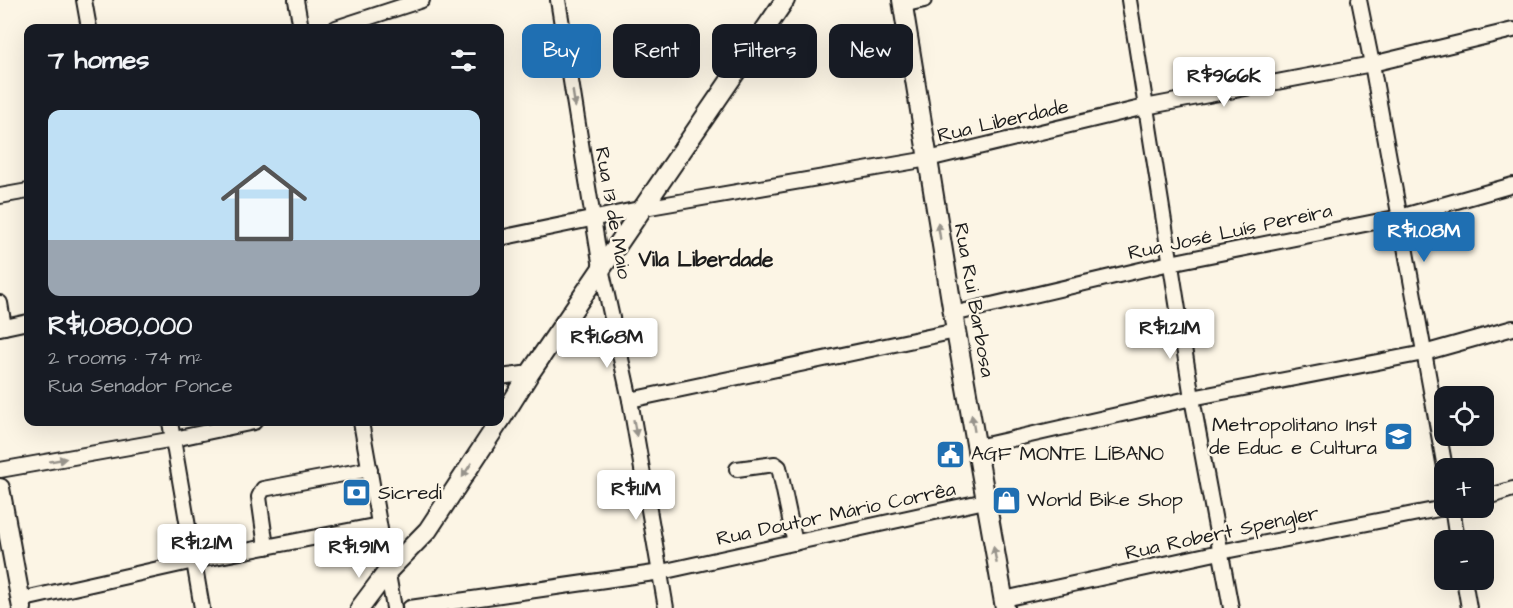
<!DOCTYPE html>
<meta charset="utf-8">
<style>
:root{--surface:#171b24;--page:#242831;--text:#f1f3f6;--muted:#9ea1a6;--line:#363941;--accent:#1f6fb2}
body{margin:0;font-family:"Architects Daughter",sans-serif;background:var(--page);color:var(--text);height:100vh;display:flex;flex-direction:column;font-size:22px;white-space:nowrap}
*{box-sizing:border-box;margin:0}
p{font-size:20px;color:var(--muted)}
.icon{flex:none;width:33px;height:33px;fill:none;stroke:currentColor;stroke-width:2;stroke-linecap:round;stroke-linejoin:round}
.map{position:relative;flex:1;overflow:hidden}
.drawer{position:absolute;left:24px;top:24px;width:480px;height:402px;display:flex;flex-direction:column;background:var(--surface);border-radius:12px;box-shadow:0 6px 24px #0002}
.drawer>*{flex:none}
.top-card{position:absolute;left:522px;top:24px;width:570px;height:54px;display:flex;gap:12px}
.controls{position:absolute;left:1434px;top:386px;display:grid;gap:12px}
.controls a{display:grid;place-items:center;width:60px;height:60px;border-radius:12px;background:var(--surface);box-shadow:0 6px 24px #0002;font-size:30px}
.price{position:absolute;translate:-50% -51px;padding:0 14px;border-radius:6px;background:#fff;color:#222;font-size:20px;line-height:39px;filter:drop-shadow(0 2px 3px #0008)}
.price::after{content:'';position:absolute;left:50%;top:36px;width:18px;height:14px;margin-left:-9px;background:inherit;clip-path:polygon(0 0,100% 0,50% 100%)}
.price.on{background:var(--accent);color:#fff}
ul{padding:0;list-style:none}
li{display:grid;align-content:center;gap:12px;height:318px;padding:0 24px}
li+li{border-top:2px solid var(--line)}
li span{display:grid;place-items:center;height:186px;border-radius:12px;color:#555}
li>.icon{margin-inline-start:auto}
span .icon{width:108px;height:108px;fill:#fffc;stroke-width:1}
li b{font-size:26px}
h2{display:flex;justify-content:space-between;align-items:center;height:72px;padding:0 24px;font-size:26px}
.pill{padding:0 21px;border-radius:12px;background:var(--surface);box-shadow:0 6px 24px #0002;font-size:21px;line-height:54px}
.pill.on{background:var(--accent);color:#fff}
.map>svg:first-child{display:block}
</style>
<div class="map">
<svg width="1513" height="608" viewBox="0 0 1513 608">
<rect width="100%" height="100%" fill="#fcf5e5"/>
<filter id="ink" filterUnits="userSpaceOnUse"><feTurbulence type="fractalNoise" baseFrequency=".0167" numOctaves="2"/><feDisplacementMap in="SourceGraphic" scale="12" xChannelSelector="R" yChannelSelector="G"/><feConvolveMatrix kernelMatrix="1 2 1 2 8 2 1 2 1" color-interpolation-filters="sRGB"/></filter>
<g filter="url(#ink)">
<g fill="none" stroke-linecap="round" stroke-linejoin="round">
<defs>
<g id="minor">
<path d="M84 0 89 28"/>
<path d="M296 0 301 28"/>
<path d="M558 0 601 268 630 400 666 608"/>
<path d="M1129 0 1192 398 1231 608"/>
<path d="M1359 0 1372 64 1445 468"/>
<path d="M902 5 924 0"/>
<path d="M336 28 422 0"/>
<path d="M0 196 28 191"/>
<path d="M500 238 644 208 928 159 1145 107 1372 64 1513 30"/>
<path d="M0 303 4 327"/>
<path d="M953 314 1170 263 1400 217 1513 185"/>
<path d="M0 328 28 322"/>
<path d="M500 377 530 373"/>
<path d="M630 400 956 331"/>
<path d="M170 422 202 608"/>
<path d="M361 422 394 608"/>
<path d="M977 447 1192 398 1424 353 1513 328"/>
<path d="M737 469 775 464 779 467 795 543"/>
<path d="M0 470 174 439 254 422"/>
<path d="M1484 498 1513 489"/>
<path d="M1452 507 1457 540"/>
<path d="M266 547 259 497 263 489 370 469"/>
<path d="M1464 579 1469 608"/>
<path d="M1004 599 1220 552 1449 507"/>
<path d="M20 600 194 561 379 525"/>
<path d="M410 608 661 572 985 501"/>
</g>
<g id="major">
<path d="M902 0 956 331 1005 608"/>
<path d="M500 421 530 373 785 0"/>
<path d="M0 488 22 608"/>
<path d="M360 608 387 572 428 530 499 422"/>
</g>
</defs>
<use href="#minor" stroke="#1c1c1c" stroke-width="18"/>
<use href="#major" stroke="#1c1c1c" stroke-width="22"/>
<use href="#minor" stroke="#fcf5e5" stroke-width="14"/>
<use href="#major" stroke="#fcf5e5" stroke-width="18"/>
</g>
<defs><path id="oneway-solid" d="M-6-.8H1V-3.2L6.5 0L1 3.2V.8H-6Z" transform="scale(1.5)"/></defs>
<g fill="#97938b">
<use href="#oneway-solid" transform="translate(574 99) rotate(81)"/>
<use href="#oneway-solid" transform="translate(939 231) rotate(-99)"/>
<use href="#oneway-solid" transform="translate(973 423) rotate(-100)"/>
<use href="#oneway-solid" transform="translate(635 428) rotate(80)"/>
<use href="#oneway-solid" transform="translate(58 460) rotate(-10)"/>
<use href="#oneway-solid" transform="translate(467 470) rotate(123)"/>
<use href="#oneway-solid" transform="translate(995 555) rotate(-101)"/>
</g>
</g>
<defs>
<symbol id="school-square" viewBox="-11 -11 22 22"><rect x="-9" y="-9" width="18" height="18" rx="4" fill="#1f6fb2" stroke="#fcf5e5"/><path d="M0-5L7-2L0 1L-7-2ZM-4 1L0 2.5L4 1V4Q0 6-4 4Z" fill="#fff"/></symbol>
<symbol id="civic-square" viewBox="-11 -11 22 22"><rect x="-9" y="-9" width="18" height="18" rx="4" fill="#1f6fb2" stroke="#fcf5e5"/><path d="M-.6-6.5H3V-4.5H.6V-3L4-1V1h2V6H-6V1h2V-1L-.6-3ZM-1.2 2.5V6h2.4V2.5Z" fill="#fff"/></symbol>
<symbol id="bank-square" viewBox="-11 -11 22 22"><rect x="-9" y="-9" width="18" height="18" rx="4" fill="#1f6fb2" stroke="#fcf5e5"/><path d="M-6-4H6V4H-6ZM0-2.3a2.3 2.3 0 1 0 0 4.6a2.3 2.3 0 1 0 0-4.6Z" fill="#fff"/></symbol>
<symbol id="shop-square" viewBox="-11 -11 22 22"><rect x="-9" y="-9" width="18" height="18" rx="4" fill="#1f6fb2" stroke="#fcf5e5"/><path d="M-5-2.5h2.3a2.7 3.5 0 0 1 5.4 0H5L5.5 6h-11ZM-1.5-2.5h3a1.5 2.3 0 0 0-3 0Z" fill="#fff"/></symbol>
</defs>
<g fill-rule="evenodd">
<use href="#school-square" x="1382" y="420" width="33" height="33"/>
<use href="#civic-square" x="934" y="438" width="33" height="33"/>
<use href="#bank-square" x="340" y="476" width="33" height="33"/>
<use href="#shop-square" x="990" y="484" width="33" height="33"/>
</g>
<g text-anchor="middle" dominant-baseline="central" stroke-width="5" stroke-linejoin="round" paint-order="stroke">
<g font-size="20" fill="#1c1c1c" stroke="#fcf5e5">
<text transform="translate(1003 121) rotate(-13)">Rua Liberdade</text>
<text transform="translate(613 213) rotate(80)">Rua 13 de Maio</text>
<text transform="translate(1230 232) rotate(-12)">Rua José Luís Pereira</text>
<text transform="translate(974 300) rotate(80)">Rua Rui Barbosa</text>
<text transform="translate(836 514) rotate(-12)">Rua Doutor Mário Corrêa</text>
<text transform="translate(1222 533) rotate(-12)">Rua Robert Spengler</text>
</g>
<g font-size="20" fill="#1c1c1c" stroke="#fcf5e5" text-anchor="start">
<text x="1377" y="425" text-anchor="end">Metropolitano Inst<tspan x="1377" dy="23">de Educ e Cultura</tspan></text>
<text x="971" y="454">AGF MONTE LÍBANO</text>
<text x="378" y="493">Sicredi</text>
<text x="1027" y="500">World Bike Shop</text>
</g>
<g font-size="21" font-weight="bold" fill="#1c1c1c" stroke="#fcf5e5">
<text x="706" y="259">Vila Liberdade</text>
</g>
</g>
</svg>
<div class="controls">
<a><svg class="icon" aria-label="locate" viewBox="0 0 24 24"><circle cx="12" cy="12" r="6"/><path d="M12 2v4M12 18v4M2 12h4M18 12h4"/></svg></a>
<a>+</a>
<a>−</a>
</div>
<b class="price" style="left:1224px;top:108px">R$966K</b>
<b class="price on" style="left:1424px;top:263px">R$1.08M</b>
<b class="price" style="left:1170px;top:360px">R$1.21M</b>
<b class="price" style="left:607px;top:369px">R$1.68M</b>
<b class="price" style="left:636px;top:521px">R$1.1M</b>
<b class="price" style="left:202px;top:575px">R$1.21M</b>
<b class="price" style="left:359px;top:579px">R$1.91M</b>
<div class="top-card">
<a class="pill on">Buy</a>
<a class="pill">Rent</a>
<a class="pill">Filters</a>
<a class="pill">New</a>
</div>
<section class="drawer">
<h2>7 homes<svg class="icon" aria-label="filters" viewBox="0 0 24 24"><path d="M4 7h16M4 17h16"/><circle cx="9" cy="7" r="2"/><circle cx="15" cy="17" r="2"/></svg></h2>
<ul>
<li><span style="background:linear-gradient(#bfe0f5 70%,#9aa5b1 0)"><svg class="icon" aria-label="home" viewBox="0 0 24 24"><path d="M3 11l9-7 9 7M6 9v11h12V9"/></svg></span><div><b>R$1,080,000</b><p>2 rooms · 74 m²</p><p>Rua Senador Ponce</p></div></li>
</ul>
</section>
</div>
